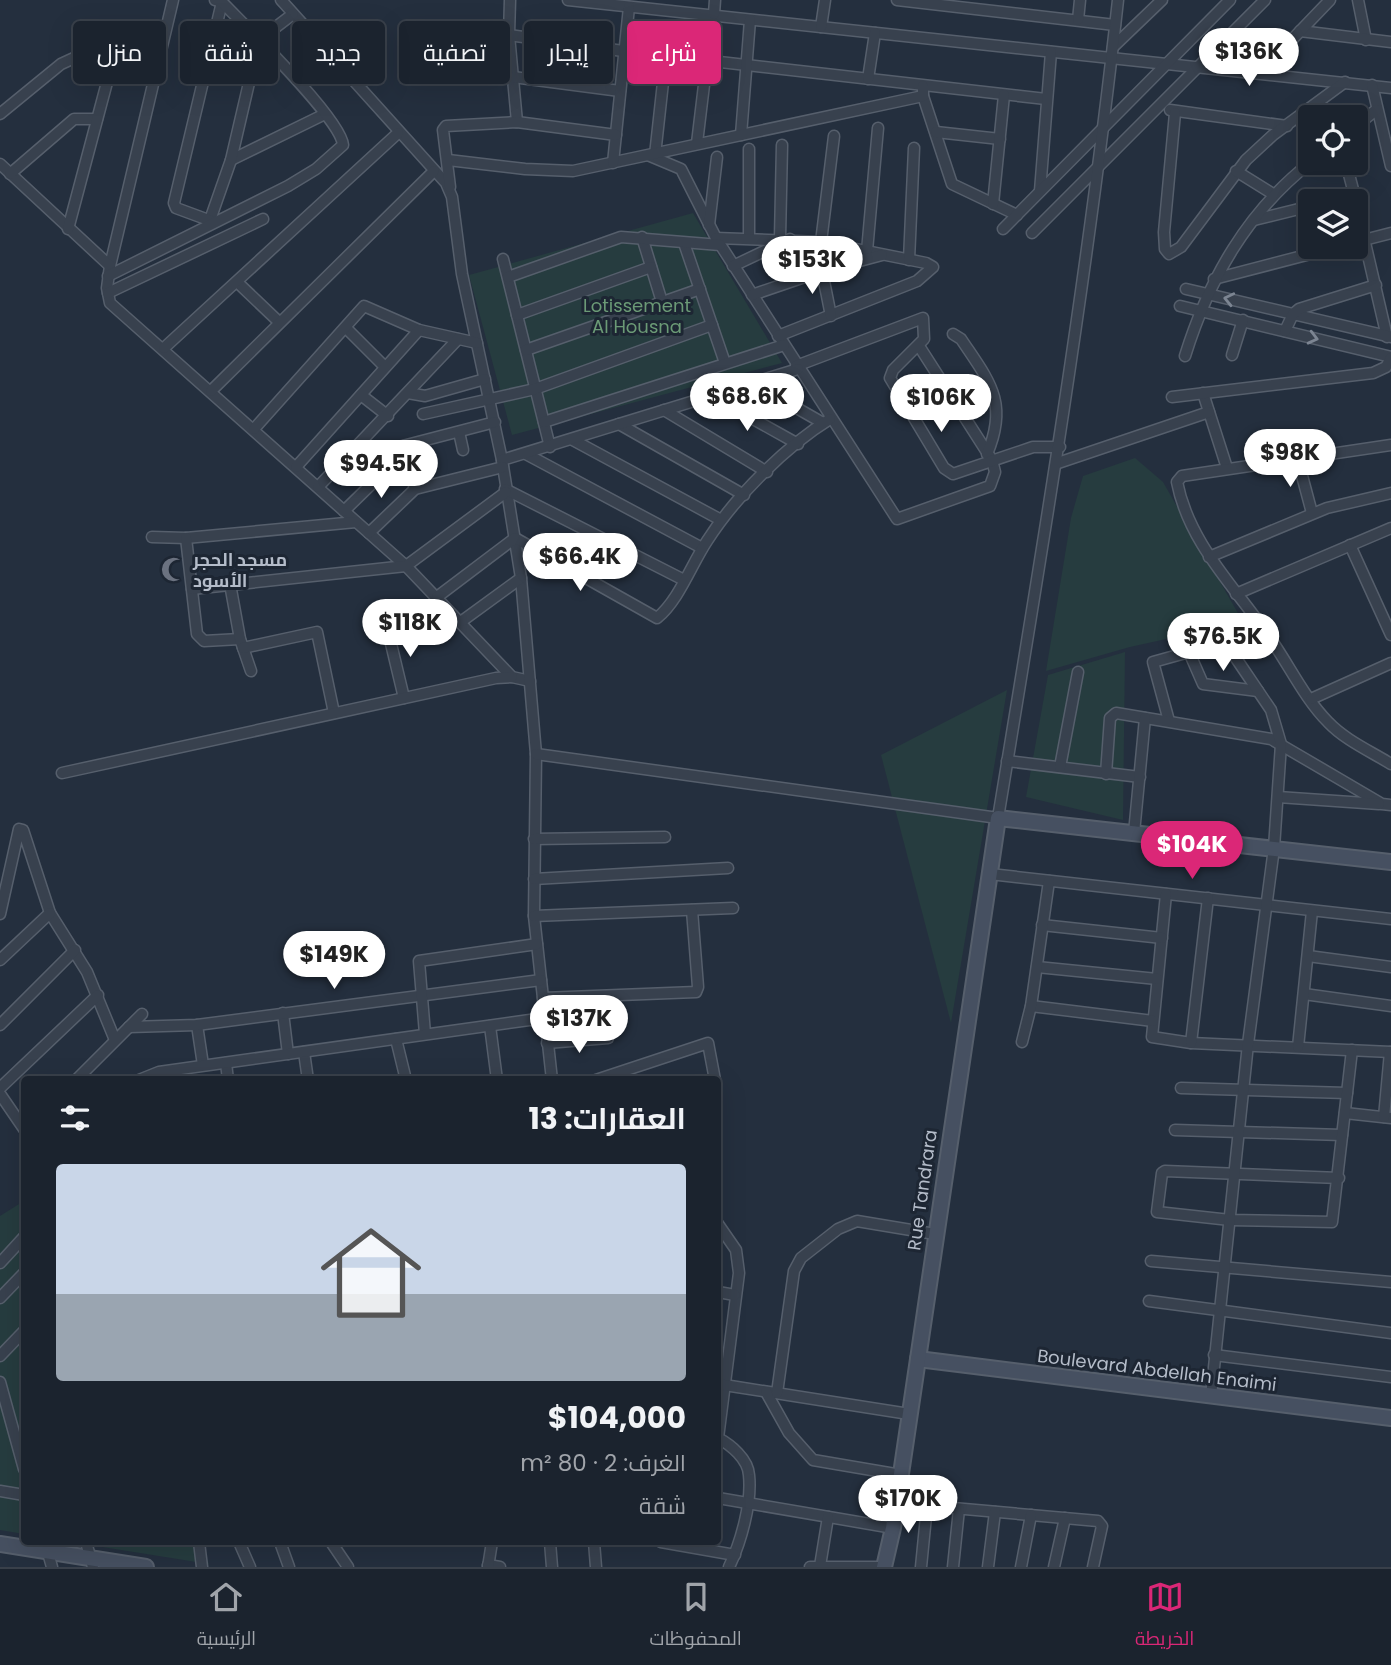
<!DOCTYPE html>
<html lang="ar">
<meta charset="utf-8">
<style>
:root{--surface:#1b232e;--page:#242b36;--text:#f1f3f6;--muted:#a0a4aa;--line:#39404a;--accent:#db2777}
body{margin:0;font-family:Poppins,Cairo,sans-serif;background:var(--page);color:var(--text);direction:rtl;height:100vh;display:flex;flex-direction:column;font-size:26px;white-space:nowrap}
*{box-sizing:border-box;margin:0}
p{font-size:23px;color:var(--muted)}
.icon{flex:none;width:38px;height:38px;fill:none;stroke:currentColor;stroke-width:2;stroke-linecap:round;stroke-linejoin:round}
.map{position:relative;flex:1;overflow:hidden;direction:ltr}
.drawer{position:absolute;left:21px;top:1076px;width:700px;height:469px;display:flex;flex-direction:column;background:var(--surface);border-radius:7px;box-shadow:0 7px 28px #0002,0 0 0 2px var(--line);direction:rtl}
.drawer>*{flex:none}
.top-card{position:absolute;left:21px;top:21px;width:700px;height:63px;direction:rtl;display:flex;gap:14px}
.buttons{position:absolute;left:1298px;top:105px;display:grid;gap:14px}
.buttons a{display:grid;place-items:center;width:70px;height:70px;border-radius:7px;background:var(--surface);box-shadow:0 7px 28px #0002,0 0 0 2px var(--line);font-size:35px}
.price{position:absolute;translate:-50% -60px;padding:0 16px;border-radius:24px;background:#fff;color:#222;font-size:23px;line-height:46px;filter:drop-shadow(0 2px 4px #0008)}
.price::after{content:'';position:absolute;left:50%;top:42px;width:21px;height:16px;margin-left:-10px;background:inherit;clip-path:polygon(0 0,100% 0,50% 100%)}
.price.on{background:var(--accent);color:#fff}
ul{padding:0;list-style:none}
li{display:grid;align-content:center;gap:14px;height:371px;padding:0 35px}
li+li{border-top:2px solid var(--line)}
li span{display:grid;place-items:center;height:217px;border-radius:7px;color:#555}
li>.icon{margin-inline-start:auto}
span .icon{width:126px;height:126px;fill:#fffc;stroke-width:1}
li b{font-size:30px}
h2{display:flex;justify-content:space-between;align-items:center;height:84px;padding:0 35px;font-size:30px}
.tag{padding:0 24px;border-radius:7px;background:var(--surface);box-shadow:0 7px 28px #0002,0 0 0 2px var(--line);font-size:24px;line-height:63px}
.tag.on{background:var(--accent);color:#fff}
.tabs{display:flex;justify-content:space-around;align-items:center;height:98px;border-top:2px solid var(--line);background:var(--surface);font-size:19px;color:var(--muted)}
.tabs a{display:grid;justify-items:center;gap:4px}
.tabs .on{color:var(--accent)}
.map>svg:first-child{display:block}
</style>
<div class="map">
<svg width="1391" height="1567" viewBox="0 0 1391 1567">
<rect width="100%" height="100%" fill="#242f3e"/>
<g fill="#263c3f">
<path d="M693 213 782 363 512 435 469 275Z"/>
<path d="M1135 458 1163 482 1243 622 1130 647 1046 671 1071 518 1083 476Z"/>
<path d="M1125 652 1123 820 1026 797 1048 675Z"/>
<path d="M1007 690 951 1023 881 755Z"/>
<path d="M24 1201V1534L0 1530V1216Z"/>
<path d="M71 1542H200L209 1564Z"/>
</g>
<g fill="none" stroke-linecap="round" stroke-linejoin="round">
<defs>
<g id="street">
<path d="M173 0 110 266 107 288 110 303 406 566 512 677 530 681"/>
<path d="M281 0 446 183 452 197 462 274 502 460 521 578 536 754 534 916 552 1080"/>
<path d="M510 0 509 35 517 122"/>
<path d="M568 0 1391 88"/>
<path d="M897 0 1115 25"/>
<path d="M1358 0 1366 40"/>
<path d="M714 14 715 0"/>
<path d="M1078 20 1080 0"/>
<path d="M821 27 825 0"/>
<path d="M1300 31 1391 42"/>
<path d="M509 35 623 51 1046 99"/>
<path d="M1113 47 1162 0"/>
<path d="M1260 73 1330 0"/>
<path d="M513 77 620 91"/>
<path d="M868 79 875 33"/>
<path d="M1372 85 1391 166"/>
<path d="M923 96 952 184 1017 215"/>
<path d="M1170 110 1287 126"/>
<path d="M1175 113 1164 232 1165 249 1169 254 1181 247 1246 160 1273 135 1345 82"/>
<path d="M0 114 61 64 74 58 157 59"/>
<path d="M1356 126 1376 110"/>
<path d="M936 132 1000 139"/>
<path d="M741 135 750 20"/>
<path d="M697 143 707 60"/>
<path d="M749 149V238"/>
<path d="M655 155 666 55"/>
<path d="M650 156 681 169 716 238 897 519 990 486 995 472 992 460 919 346"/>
<path d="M231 160 325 114"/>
<path d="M448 160 525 169 573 171 923 96V86"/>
<path d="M613 163 629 7"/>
<path d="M1346 163 1356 201"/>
<path d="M0 164 110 266"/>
<path d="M1236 171 1273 194"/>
<path d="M10 174 74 119H97"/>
<path d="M450 187 443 130 446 126 517 122 616 135"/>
<path d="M1040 191 1051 52"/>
<path d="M1330 201 1354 195"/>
<path d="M993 204 1004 95"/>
<path d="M1356 204 1387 337"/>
<path d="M210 220 231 160 259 40 293 14"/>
<path d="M1254 220 1311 206"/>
<path d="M214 222 176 208 174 203 222 2"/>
<path d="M709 225 717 157"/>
<path d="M68 229 114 56"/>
<path d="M1003 229 1230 0"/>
<path d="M1032 233 1265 0"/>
<path d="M642 237 662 302"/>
<path d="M716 238 821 242 926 263 933 267 917 281 778 336"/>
<path d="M780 238 782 145"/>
<path d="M821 242 834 136"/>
<path d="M1356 242 1391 233"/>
<path d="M684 243 725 363"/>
<path d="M867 251 878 128"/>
<path d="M503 259 550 447"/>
<path d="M909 260 914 148"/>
<path d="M733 266 790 239"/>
<path d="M822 271 831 316"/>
<path d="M108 276 288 186 316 169 343 145C341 119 244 25 222 2L215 0"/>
<path d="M508 277 621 237 720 245"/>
<path d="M1214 279 1337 247"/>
<path d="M237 282 279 322"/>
<path d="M1186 289 1391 337"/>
<path d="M108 293 263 219"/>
<path d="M752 295 822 271 882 255"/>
<path d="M1180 306 1391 357"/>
<path d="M517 315 651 267"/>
<path d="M346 328 385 367"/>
<path d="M1285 331 1293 314 1299 309 1376 285"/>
<path d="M953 334 961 339C989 381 1009 402 987 454"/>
<path d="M164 348 398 133"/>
<path d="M526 350 700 289"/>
<path d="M1232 355 1243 320"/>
<path d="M1185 356C1209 279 1247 212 1311 162"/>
<path d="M796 366 923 318 924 339 893 370 890 378 944 468 953 474 1033 447H1060"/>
<path d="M753 383 823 423"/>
<path d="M211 391 434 171"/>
<path d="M408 393 425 396 485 379"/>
<path d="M1203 393 1227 468"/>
<path d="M361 395 388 416"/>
<path d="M712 396 798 444"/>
<path d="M1172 397 1373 373 1386 367 1391 358"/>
<path d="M664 410 767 472"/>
<path d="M423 414 535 389 712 325"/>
<path d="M544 422 784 345"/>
<path d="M619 424 744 495"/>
<path d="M254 429 364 306 419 330 477 343"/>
<path d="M459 432 463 450"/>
<path d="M573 440 721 520"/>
<path d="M1391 445 1182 476 1177 482C1189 544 1236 588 1270 638 1289 665 1305 699 1328 722 1345 740 1370 751 1391 764"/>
<path d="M404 446 415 489"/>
<path d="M526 454 702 548"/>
<path d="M1297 457 1312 513"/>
<path d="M502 460 798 369"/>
<path d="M1058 463 1209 412"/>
<path d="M296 467 419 330"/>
<path d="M318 487 458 339"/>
<path d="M505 489 684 580"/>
<path d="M344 511 388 468 390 452 395 448 495 422"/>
<path d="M369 533 415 489 503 467"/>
<path d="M152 537 186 538 356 522"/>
<path d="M186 538 197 634 204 641 240 639"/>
<path d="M1350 545 1391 635"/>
<path d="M1209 557 1327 508 1391 493"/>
<path d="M230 584 240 639 251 671"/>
<path d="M192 589 406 566 506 492"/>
<path d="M1236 594 1391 528"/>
<path d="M437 597 515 538 657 618C679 600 691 565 707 541 735 497 786 446 830 419"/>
<path d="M462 621 521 578"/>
<path d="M387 627 404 698"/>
<path d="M243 648 317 632 334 713"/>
<path d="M1189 652 1203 684 1258 691"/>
<path d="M1311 699 1391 663"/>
<path d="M1169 721 1153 662 1225 642 1263 627"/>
<path d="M536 754 998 818C1043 546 1088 274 1118 0"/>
<path d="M1007 761 1140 777"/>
<path d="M1060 767 1078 672"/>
<path d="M62 773 496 678 512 677"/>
<path d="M1106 774 1110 718 1116 713 1271 739 1382 804 1391 805"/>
<path d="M1278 797 1379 804"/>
<path d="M1134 833 1145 718"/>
<path d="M534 839 665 837"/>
<path d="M990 874 1391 919"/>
<path d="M534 879 728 868"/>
<path d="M1166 894 1152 1037 1191 1043 1391 1052"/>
<path d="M0 914 19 829 23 830 50 913 87 972 115 1040"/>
<path d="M534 916 733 908"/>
<path d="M1042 925 1162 938"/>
<path d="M1308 956 1391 967"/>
<path d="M0 960 50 913"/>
<path d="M1037 967 1157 979"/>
<path d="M1304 994 1391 1006"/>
<path d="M543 998 696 992 698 987 692 910"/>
<path d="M1031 1006 1153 1021"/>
<path d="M283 1013 288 1054"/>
<path d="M0 1025 75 950"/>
<path d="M197 1025 203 1065"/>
<path d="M490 1026 497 1080"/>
<path d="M129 1027 197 1025 541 980"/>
<path d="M425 1034 419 961 537 944"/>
<path d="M396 1039 406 1080"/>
<path d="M1022 1042 1031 1006 1049 881"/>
<path d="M547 1043 608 1038"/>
<path d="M1191 1043 1208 898"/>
<path d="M1298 1047 1312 911"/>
<path d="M304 1052 308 1080"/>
<path d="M226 1063 228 1080"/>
<path d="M76 1080 142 1014"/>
<path d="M139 1080 159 1072 544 1018"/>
<path d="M596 1080 708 1043 715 1080"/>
<path d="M0 1088 98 995"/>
<path d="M1181 1088 1347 1093"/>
<path d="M0 1094 24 1129"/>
<path d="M1345 1113 1391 1118"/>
<path d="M1384 1117 1390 1052"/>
<path d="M1175 1130 1342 1135"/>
<path d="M1339 1178 1165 1171 1162 1173 1157 1212 1230 1220 1332 1222 1352 1050"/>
<path d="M718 1224 736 1250 739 1273 718 1438C731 1445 748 1459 749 1475 752 1503 741 1542 729 1567"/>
<path d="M1151 1261 1391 1282"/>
<path d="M0 1263 24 1237"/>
<path d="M718 1292 735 1295"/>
<path d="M0 1298 24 1273"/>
<path d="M1149 1301 1391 1333"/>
<path d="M1214 1355 1391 1377"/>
<path d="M0 1356 24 1331"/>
<path d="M0 1382 24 1469"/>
<path d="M718 1384 909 1414"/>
<path d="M766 1392 789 1433 813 1460 901 1475"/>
<path d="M777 1393 794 1271 801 1258 838 1229 857 1221 935 1234"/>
<path d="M1211 1396 1248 1044 1274 848 1281 744 1271 710 1225 642"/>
<path d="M0 1491 24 1495"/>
<path d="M718 1498 893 1528"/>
<path d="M897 1503 1098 1521 1102 1526 1093 1567"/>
<path d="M45 1542 52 1567"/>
<path d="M86 1542 93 1567"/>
<path d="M199 1542 202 1567"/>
<path d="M239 1542 250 1567"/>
<path d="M280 1542 289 1567"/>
<path d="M331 1542 348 1567"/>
<path d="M550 1542 552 1567"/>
<path d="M594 1542 596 1567"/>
<path d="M661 1542 735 1555"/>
<path d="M488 1565 500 1567"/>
<path d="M820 1566 828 1517"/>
<path d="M488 1567 492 1542"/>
<path d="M810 1567H884"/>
<path d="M921 1567 927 1506"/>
<path d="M953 1567 959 1509"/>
<path d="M988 1567 995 1512"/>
<path d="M1021 1567 1031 1515"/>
<path d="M1054 1567 1065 1518"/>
</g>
<g id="secondary">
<path d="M918 1359 1391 1418"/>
<path d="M0 1544 146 1567"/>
<path d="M884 1567 893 1528 998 818 1391 862"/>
</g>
</defs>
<use href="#street" stroke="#565f6c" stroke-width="13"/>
<use href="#secondary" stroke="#565f6c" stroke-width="18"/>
<use href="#street" stroke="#38414e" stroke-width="10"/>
<use href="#secondary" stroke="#465061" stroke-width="14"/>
</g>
<defs><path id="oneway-chevron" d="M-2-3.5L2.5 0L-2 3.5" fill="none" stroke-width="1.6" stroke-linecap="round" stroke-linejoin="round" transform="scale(1.75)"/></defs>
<g stroke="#7c8592">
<use href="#oneway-chevron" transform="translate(1229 299) rotate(-167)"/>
<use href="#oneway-chevron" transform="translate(1313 338) rotate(14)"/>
</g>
<defs>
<symbol id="mosque-bare" viewBox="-9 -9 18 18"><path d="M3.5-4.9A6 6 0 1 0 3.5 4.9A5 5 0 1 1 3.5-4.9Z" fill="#6b7280" stroke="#1d2633" stroke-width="2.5" paint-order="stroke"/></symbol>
</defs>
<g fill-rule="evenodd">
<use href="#mosque-bare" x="156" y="552" width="35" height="35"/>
</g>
<g text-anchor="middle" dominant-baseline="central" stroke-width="6" stroke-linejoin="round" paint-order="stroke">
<g font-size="18" fill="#6b9a76" stroke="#1d2633">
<text x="637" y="305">Lotissement<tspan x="637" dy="21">Al Housna</tspan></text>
</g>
<g font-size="18" font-weight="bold" fill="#b4bcc9" stroke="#1d2633" text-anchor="start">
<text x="193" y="559">مسجد الحجر<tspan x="193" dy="21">الأسود</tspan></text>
</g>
<g font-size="18" fill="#b4bcc9" stroke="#1d2633">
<text transform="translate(922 1190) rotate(-82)">Rue Tandrara</text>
<text transform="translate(1157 1370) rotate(7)">Boulevard Abdellah Enaimi</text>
</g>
</g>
</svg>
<div class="buttons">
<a><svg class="icon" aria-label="locate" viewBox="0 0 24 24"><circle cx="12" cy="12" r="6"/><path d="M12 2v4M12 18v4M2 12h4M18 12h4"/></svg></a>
<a><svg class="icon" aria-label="layers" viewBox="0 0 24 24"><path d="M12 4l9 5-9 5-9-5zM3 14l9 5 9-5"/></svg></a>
</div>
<b class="price" style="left:1249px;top:88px">$136K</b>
<b class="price" style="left:812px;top:296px">$153K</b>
<b class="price" style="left:747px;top:433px">$68.6K</b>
<b class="price" style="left:941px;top:434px">$106K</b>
<b class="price" style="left:1290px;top:489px">$98K</b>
<b class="price" style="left:381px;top:500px">$94.5K</b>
<b class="price" style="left:580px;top:593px">$66.4K</b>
<b class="price" style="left:410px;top:659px">$118K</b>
<b class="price" style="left:1223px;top:673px">$76.5K</b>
<b class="price on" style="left:1192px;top:881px">$104K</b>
<b class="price" style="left:334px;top:991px">$149K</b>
<b class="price" style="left:579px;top:1055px">$137K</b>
<b class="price" style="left:908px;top:1535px">$170K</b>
<div class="top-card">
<a class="tag on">شراء</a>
<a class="tag">إيجار</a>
<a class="tag">تصفية</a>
<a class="tag">جديد</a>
<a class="tag">شقة</a>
<a class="tag">منزل</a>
</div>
<section class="drawer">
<h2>العقارات: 13<svg class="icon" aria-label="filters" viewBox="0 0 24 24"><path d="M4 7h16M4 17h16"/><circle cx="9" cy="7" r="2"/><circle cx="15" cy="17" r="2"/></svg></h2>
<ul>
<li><span style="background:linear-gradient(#c9d6e8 60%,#9aa5b1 0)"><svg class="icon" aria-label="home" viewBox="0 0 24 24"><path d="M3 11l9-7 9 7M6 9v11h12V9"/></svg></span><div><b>$104,000</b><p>الغرف: 2 · 80 m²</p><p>شقة</p></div></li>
</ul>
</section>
</div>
<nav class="tabs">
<a class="on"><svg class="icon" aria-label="map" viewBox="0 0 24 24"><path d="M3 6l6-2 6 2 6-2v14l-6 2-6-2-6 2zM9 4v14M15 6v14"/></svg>الخريطة</a>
<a><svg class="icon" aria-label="saved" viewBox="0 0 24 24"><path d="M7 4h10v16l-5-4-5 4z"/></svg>المحفوظات</a>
<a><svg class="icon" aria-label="home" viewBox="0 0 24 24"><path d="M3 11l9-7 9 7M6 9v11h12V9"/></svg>الرئيسية</a>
</nav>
